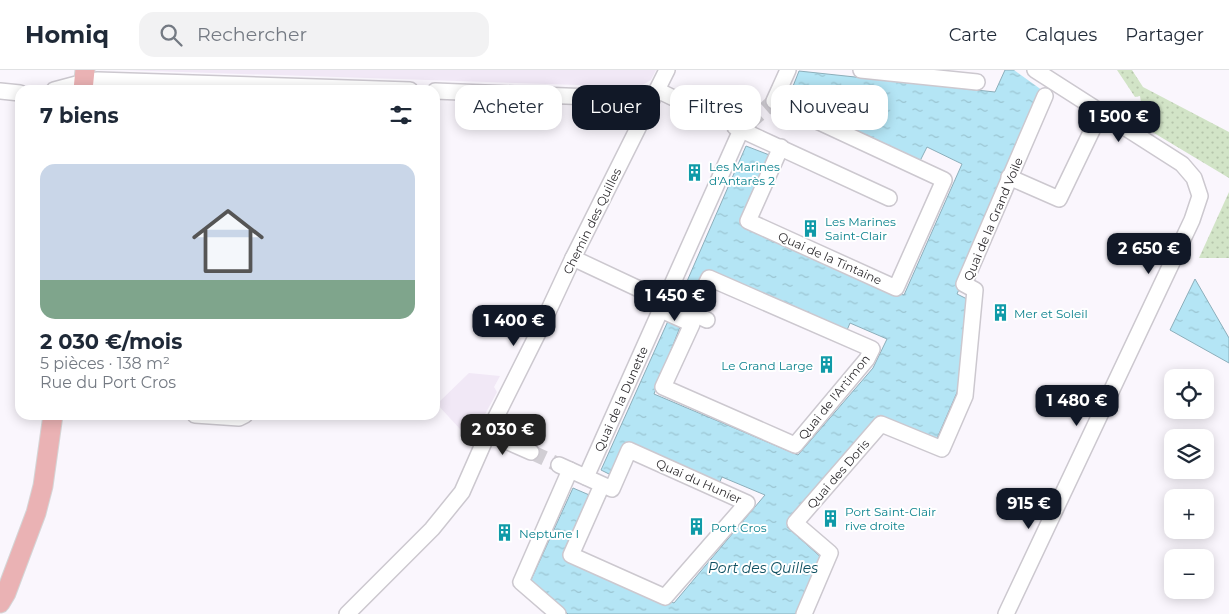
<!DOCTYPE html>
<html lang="fr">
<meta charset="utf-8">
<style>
:root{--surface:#fff;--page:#f2f2f3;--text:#1f2937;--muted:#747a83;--line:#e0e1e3;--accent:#111827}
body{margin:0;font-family:Montserrat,sans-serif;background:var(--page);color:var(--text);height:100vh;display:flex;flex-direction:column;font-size:19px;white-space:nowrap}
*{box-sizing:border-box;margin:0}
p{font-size:16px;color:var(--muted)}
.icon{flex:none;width:28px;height:28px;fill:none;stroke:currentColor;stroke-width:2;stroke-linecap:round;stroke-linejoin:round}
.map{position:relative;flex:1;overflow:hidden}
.side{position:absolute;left:15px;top:15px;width:425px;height:335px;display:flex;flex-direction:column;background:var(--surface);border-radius:15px;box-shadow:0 2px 12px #0003}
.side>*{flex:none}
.banner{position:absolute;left:455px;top:15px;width:475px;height:45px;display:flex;gap:10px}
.tools{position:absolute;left:1164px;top:299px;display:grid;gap:10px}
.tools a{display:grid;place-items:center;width:50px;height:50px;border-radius:10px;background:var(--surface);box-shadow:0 2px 12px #0003;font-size:25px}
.price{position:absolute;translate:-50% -42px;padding:0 11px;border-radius:10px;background:var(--accent);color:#fff;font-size:16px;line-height:32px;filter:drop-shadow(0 1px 2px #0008)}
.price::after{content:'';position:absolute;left:50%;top:30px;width:15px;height:11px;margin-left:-8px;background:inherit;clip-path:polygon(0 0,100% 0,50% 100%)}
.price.selected{background:#222;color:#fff}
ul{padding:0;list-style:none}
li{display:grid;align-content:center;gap:10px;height:265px;padding:0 25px}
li+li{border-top:1px solid var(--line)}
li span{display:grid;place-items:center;height:155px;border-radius:15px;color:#555}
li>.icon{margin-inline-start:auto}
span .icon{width:90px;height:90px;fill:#fffc;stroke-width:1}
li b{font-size:21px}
h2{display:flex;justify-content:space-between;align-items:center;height:60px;padding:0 25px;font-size:21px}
.chip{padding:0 18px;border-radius:15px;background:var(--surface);box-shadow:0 2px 12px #0003;font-size:18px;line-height:45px}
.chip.selected{background:var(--accent);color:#fff}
header{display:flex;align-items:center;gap:30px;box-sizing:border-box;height:70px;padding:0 25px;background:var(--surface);border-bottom:1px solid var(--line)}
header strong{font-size:24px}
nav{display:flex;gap:28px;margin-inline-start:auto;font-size:18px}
.search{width:350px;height:45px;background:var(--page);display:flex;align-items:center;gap:12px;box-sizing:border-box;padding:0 18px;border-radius:15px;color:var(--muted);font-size:19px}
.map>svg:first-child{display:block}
</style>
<header>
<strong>Homiq</strong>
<div class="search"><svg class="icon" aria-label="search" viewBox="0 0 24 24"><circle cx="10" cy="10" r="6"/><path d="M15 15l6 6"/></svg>Rechercher</div>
<nav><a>Carte</a><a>Calques</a><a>Partager</a></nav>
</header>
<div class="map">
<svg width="1229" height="544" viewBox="0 0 1229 544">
<defs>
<pattern id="grass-dots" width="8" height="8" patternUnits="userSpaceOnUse" patternTransform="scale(1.25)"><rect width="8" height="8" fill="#d2e4c7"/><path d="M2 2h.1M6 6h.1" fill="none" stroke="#b5c4ab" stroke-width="1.8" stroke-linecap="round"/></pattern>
<pattern id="water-ripples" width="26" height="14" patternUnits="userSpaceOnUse" patternTransform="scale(1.25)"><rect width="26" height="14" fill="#b4e5f5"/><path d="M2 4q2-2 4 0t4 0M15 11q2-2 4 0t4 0" fill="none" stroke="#9bc5d2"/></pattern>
</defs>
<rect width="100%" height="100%" fill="#faf6fd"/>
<g fill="#f1e8f6">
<path d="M122 0H656L651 10 639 17Z"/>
<path d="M469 303 500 306 494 317 497 322 476 361 472 372 437 334Z"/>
</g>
<g fill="url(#grass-dots)">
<path d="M1117 0H1132L1143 17 1229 62V108L1129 48 1136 33 1141 32 1140 26 1135 27Z"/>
<path d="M1229 122V188H1199Z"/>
</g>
<g fill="url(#water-ripples)" stroke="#8caeba">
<path d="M1005 0H1054L957 224 967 229 958 320 935 373 877 349 787 457 824 490 800 544H568L530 512 573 418 594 427 567 487 674 533 765 425 722 407 717 418 627 378 613 406 601 400 668 251 680 257 654 324 798 385 873 298 887 269 850 253 845 265 707 203 694 230 681 225 746 76 772 86 744 153 904 225 962 94 927 77 920 91 786 34 799 1 995 22Z"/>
<path d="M1195 209 1229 268V293L1170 260Z"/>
</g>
<path fill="#faf6fd" d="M1014 0H1056L1046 23Z"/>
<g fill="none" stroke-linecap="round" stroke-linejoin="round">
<g stroke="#d1ced4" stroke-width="15" stroke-dasharray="15 8" stroke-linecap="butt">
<path d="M709 45 733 56"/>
<path d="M748 54 774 31"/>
<path d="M639 219 657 226"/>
<path d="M531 382 559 395"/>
</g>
<defs>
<g id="minor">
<path d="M861 0 977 12"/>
<path d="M54 20 84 12 98 10 410 20"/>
<path d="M657 20 709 45"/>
<path d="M0 21 20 23"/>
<path d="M435 21 643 29 651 31"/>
<path d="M735 57 889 128"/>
<path d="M781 77 748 151 896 218 944 110 774 31 788 0"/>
<path d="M1009 107 1059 129 1096 52"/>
<path d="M573 188 639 219"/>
<path d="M683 239 707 250"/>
<path d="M661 240 692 254 663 317 795 375 867 289 872 279 709 208 692 243"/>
<path d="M195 345 239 348 245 345"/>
<path d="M488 363 531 382"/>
<path d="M559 395 612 419 629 380 747 433 665 527 571 485 602 415"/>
<path d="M586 407 741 60 748 54"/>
<path d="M347 544 432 459 462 422 488 363 539 261 573 188 667 0"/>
<path d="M558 544 521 512 570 400"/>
<path d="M804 544 830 483 795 453 881 354 942 379 965 326 975 220 964 214 1045 26"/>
<path d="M1006 544 1192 150 1200 126 1194 108 1182 94 1035 0"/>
</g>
<g id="major">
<path d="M83 20 85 0"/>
<path d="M0 533 6 523 36 443 43 416 53 345"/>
</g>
</defs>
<use href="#minor" stroke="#ccc8cf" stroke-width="18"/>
<use href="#major" stroke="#d5d5d6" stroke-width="21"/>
<use href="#minor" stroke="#fff" stroke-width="15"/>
<use href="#major" stroke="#eab2b4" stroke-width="19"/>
</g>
<defs>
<symbol id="building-bare" viewBox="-9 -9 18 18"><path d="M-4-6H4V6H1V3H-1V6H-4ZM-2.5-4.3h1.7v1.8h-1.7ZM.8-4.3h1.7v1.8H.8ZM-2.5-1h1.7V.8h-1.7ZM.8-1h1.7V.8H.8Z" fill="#0f9aa8" stroke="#fff" stroke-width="2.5" paint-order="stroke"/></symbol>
</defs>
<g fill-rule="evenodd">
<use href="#building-bare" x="682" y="90" width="25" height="25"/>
<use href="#building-bare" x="798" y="146" width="25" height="25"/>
<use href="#building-bare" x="988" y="230" width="25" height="25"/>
<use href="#building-bare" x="814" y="282" width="25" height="25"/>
<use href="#building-bare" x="818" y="436" width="25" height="25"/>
<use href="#building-bare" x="684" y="444" width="25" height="25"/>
<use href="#building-bare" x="492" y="450" width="25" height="25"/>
</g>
<g text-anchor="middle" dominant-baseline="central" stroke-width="4" stroke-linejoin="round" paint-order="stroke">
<g font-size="12" fill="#0d838f" stroke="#fff" text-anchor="start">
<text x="709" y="96">Les Marines<tspan x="709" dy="14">d'Antarès 2</tspan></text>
<text x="825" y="151">Les Marines<tspan x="825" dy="14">Saint-Clair</tspan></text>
<text x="1014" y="243">Mer et Soleil</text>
<text x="813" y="295" text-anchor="end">Le Grand Large</text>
<text x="845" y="441">Port Saint-Clair<tspan x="845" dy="14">rive droite</tspan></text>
<text x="711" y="457">Port Cros</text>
<text x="519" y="463">Neptune I</text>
</g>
<g font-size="12" fill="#2f2d30" stroke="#fff">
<text transform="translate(993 149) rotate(-67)">Quai de la Grand Voile</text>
<text transform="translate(592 151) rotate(-64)">Chemin des Quilles</text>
<text transform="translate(830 188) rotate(24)">Quai de la Tintaine</text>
<text transform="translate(834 327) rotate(-51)">Quai de l'Artimon</text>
<text transform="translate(621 329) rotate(-66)">Quai de la Dunette</text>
<text transform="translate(838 404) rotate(-49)">Quai des Doris</text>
<text transform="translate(699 411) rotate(24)">Quai du Hunier</text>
</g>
<g font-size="14" font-style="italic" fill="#0e5061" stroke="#fff">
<text x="763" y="498">Port des Quilles</text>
</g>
</g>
</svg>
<div class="tools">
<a><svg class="icon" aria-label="locate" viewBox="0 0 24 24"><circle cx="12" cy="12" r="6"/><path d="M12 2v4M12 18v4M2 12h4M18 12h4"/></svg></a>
<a><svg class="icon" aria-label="layers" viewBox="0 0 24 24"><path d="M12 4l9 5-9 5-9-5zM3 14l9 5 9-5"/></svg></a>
<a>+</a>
<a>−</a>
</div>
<b class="price" style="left:1119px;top:73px">1 500 €</b>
<b class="price" style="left:1149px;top:205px">2 650 €</b>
<b class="price" style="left:675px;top:252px">1 450 €</b>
<b class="price" style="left:514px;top:277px">1 400 €</b>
<b class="price" style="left:1077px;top:357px">1 480 €</b>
<b class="price selected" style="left:503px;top:386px">2 030 €</b>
<b class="price" style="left:1029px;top:460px">915 €</b>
<div class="banner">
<a class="chip">Acheter</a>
<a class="chip selected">Louer</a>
<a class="chip">Filtres</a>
<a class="chip">Nouveau</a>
</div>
<section class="side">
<h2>7 biens<svg class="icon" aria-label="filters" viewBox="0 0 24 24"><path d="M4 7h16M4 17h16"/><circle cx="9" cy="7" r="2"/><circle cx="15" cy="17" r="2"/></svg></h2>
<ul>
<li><span style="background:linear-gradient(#c9d6e8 75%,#7fa58c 0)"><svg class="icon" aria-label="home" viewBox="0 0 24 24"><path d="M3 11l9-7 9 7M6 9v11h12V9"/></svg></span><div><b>2 030 €/mois</b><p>5 pièces · 138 m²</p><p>Rue du Port Cros</p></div></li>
</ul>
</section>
</div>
